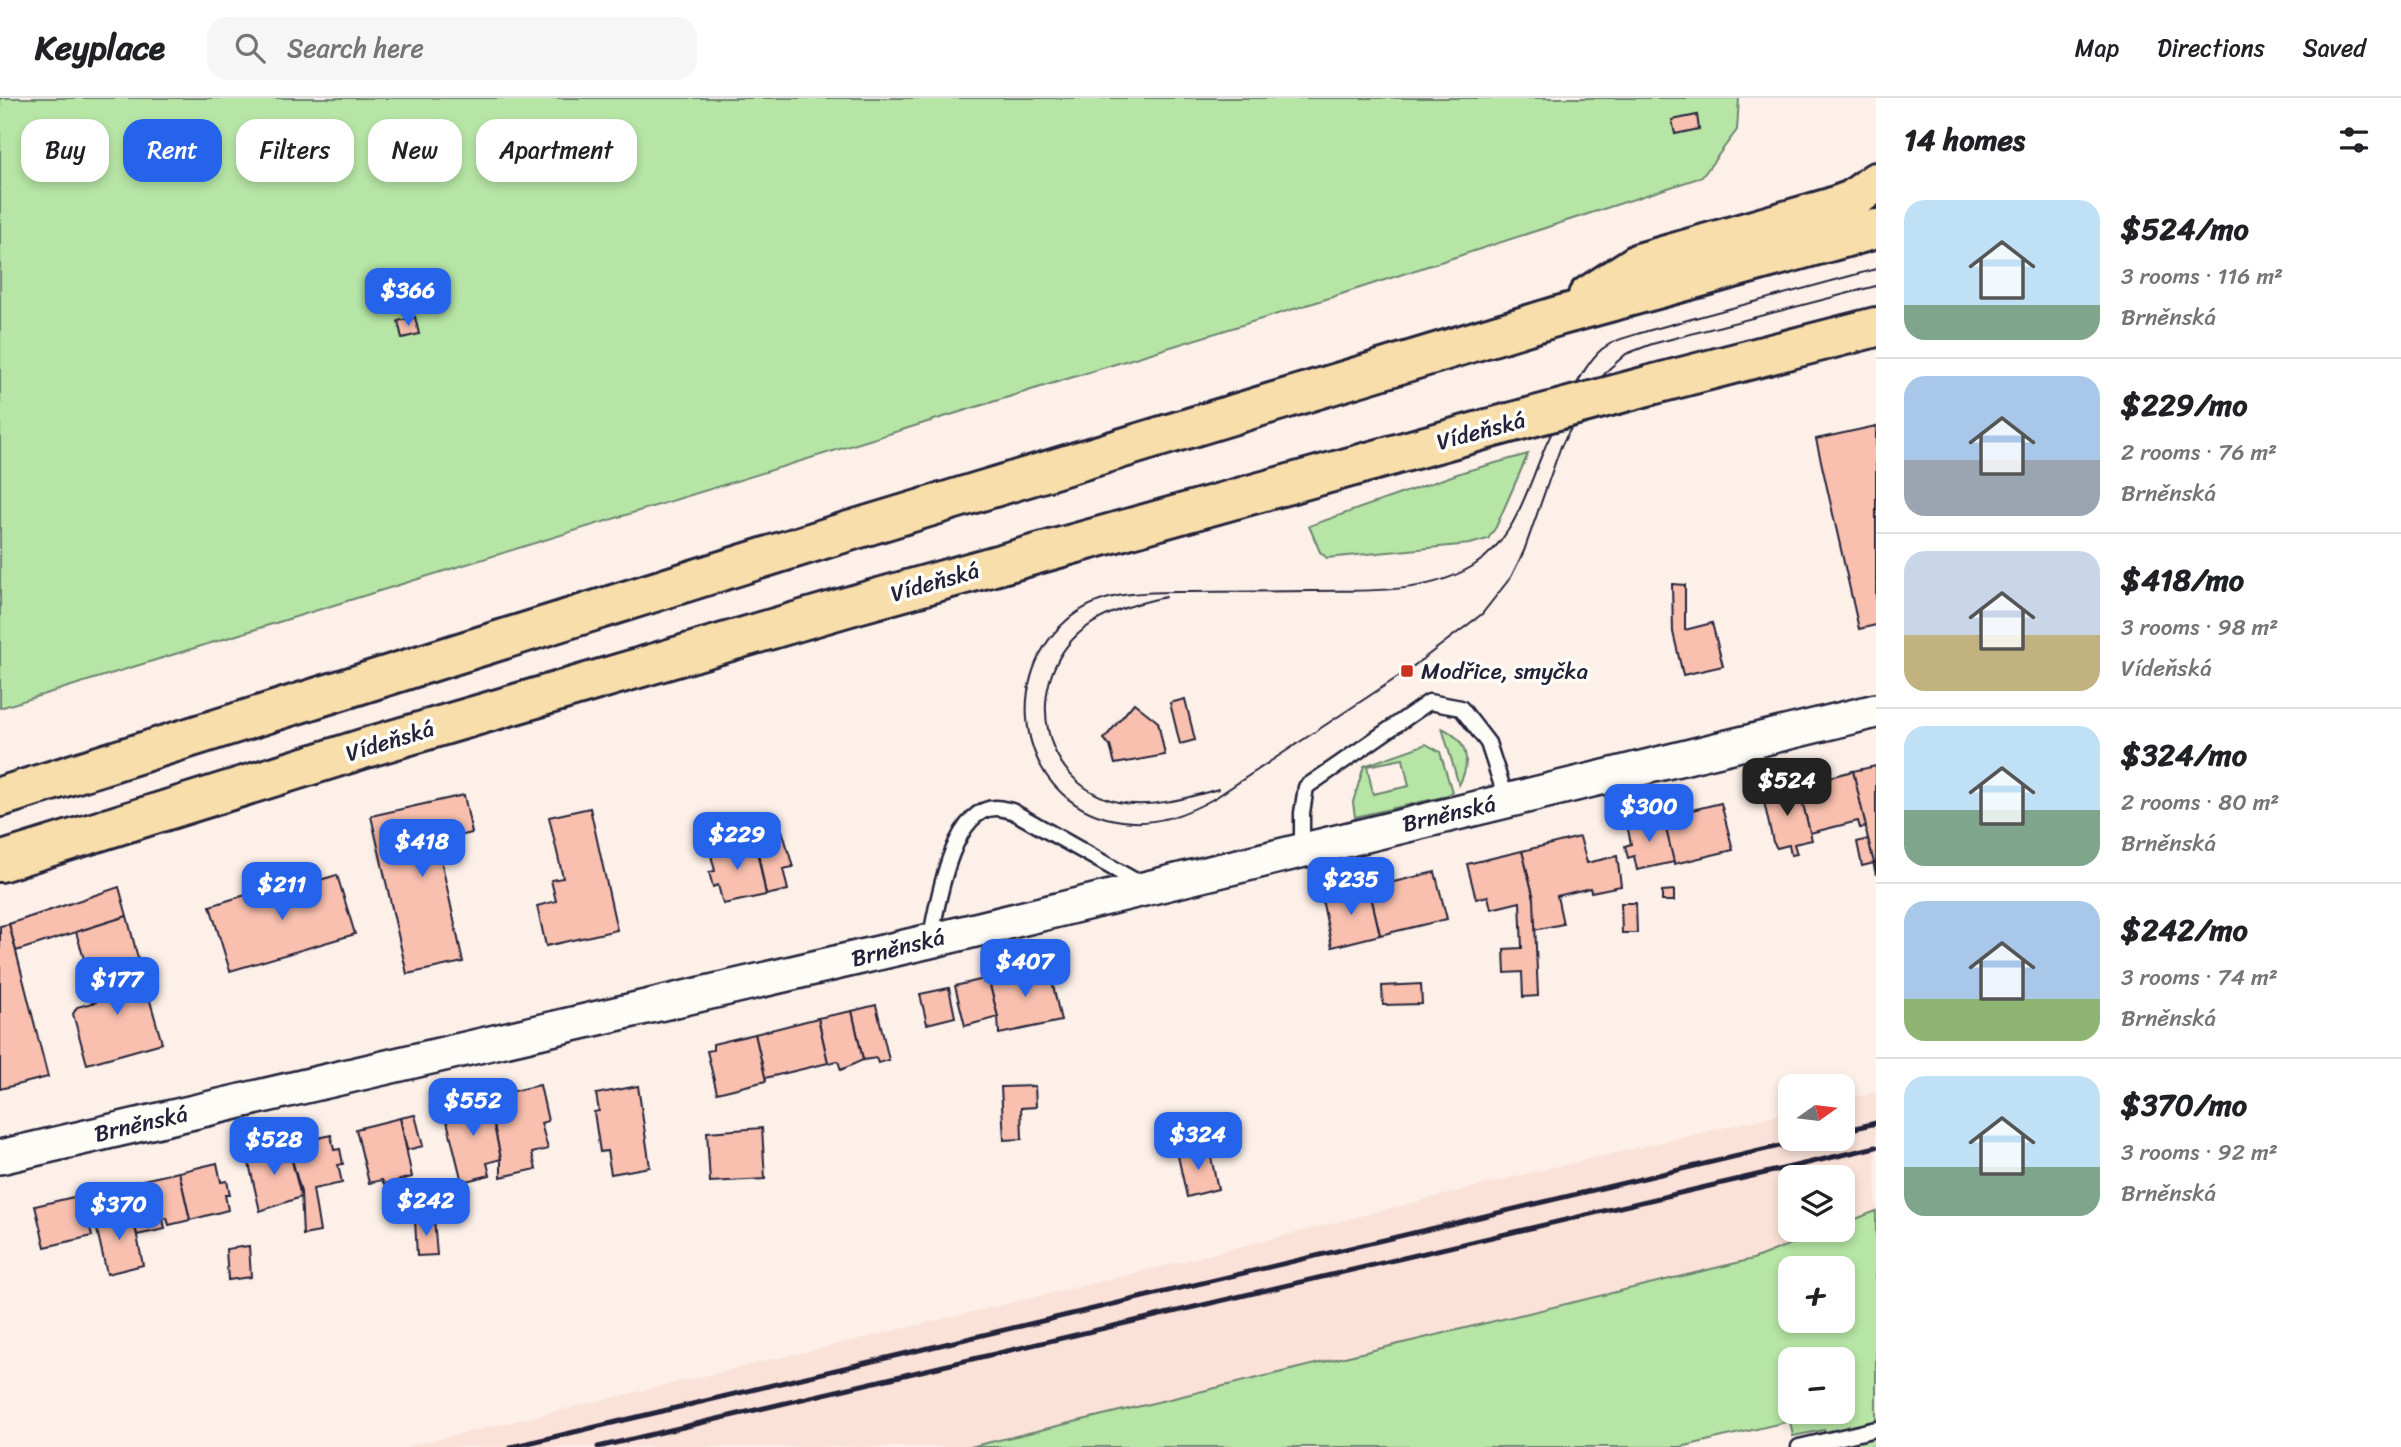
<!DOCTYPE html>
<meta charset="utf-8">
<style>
:root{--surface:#fff;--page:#f6f6f6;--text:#202124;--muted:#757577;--line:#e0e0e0;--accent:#2563eb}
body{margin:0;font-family:Sriracha,sans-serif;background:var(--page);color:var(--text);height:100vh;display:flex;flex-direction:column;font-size:26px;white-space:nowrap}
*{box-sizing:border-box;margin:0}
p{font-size:23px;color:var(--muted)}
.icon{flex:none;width:38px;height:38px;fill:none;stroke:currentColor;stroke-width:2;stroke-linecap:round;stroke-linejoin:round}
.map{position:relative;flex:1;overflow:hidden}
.details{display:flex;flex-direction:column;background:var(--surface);width:525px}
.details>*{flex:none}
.guide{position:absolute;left:21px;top:21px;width:665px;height:63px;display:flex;gap:14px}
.needle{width:46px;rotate:76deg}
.tools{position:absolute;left:1778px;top:976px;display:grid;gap:14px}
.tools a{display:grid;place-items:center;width:77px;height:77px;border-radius:14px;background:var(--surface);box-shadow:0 4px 10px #0003;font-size:35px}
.price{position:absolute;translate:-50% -60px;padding:0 16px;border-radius:14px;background:var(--accent);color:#fff;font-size:23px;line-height:46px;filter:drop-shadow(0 2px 4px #0008)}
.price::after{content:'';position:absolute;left:50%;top:42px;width:21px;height:16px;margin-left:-10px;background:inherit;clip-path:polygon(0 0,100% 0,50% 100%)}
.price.on{background:#222;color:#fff}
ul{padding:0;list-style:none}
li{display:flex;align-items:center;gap:21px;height:175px;padding:0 28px}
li+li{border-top:2px solid var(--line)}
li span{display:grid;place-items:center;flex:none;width:196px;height:140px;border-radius:21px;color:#555}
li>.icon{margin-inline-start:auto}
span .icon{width:84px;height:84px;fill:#fffc;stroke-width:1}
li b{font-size:30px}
h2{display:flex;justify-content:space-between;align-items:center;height:84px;padding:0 28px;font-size:30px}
.pill{padding:0 24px;border-radius:21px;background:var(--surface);box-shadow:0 4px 10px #0003;font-size:24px;line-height:63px}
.pill.on{background:var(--accent);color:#fff}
header{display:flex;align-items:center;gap:42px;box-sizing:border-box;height:98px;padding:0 35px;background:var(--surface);border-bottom:2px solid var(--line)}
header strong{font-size:33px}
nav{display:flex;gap:38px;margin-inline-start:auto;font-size:24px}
.search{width:490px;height:63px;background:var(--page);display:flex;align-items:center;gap:18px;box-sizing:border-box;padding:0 24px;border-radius:21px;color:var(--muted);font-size:26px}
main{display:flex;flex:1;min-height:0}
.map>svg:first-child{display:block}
</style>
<header>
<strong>Keyplace</strong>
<div class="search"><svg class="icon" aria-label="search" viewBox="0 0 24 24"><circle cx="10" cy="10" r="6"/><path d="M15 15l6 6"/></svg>Search here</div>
<nav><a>Map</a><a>Directions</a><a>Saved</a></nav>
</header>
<main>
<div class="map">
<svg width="1876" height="1349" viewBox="0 0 1876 1349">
<rect width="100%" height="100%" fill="#fcf0e9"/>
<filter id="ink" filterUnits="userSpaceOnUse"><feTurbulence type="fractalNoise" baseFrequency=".0143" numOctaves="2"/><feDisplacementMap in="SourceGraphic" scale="14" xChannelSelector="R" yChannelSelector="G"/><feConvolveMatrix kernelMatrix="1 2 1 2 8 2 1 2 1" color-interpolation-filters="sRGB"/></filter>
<g filter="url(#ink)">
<path fill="#fbe2d8" d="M1876 994V1113L1843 1126V1080H1790V1132H1826L1753 1161 985 1346 970 1349H405L1128 1177 1550 1070 1790 1014V1041H1843V1002Z"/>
<g fill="#b6e5a5" stroke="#6c8470" stroke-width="2" fill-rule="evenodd">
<path d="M0 0H1739L1737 32 1702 79 1323 202 0 610Z"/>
<path d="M1528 356 1496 429 1488 441 1470 446 1327 460 1320 454 1309 428 1463 374Z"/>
<path d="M1442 630C1467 642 1472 663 1459 687Z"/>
<path d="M1426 646 1440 654 1452 694 1447 698 1355 719 1353 704 1364 668ZM1403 661 1409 688 1373 696 1367 668Z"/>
<path d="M1876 1113V1349H1826L1824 1332 1793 1338 1790 1323 1681 1349H970L1753 1161 1826 1132H1843V1126ZM1790 1171H1843V1223H1790ZM1790 1262H1843V1314H1790Z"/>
</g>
<g fill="#f9c0af" stroke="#22223b" stroke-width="2">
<path d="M1697 17 1699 31 1675 36 1672 22Z"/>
<path d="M415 219 419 236 402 240 398 223Z"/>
<path d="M1876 328V527L1859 531 1816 341Z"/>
<path d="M1672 486 1685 487V532L1712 525 1723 568 1683 577 1673 534Z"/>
<path d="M1185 601 1195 642 1180 646 1170 605Z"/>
<path d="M1134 605 1158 624 1165 657 1115 666 1110 648 1104 641Z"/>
<path d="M1876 668V777L1853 673Z"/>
<path d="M1853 673 1866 729 1860 730 1858 723 1810 735 1798 687Z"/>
<path d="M1798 687 1812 742 1794 746 1797 756 1791 757 1789 747 1777 750 1773 744 1762 695Z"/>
<path d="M464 697 472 735 437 743 463 864 407 876 371 718Z"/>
<path d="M1721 705 1733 752 1674 766 1663 719Z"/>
<path d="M590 710 617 832 546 848 537 808 556 803 551 782 563 780 549 719Z"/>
<path d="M1663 719 1674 764 1637 772 1634 758 1628 760 1625 748 1631 746 1627 727Z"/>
<path d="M782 732 793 769 783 771 788 792 766 797 755 738Z"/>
<path d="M1580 739 1587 765 1617 758 1621 788 1591 794 1590 790 1557 798 1563 826 1534 832V801L1522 753Z"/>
<path d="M1868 741 1874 765 1862 768 1857 744Z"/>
<path d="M755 743 766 797 723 806 718 787 713 789 709 774 715 773 710 753 717 752 716 746H721L722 750Z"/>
<path d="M1522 753 1534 801 1538 898 1523 899 1522 874 1505 875 1504 851 1522 850 1520 804 1491 811 1488 798 1476 801 1467 766Z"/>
<path d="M1435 774 1447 821 1380 837 1369 790Z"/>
<path d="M337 777 355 836 230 873 210 808 252 795 254 801Z"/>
<path d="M119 789 127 818 16 853 9 826Z"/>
<path d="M1369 790 1380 837 1332 849 1322 801Z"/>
<path d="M1674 792V803H1662V793Z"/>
<path d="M1621 805H1636L1637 835H1622Z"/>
<path d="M127 818 140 868 90 881 76 834Z"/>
<path d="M9 826 48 979 0 991V828Z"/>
<path d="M1048 865 1061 923 999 936 998 919 988 880Z"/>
<path d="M140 868 162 945 87 966 73 916 77 909 96 904 90 881Z"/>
<path d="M988 880 998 919 965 928 955 888Z"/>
<path d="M1421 886 1422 906 1383 907 1382 888Z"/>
<path d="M949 890 955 919 927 926 920 896Z"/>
<path d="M876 907 889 962 878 965 876 960 863 962 852 913Z"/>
<path d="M852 913 863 962 841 972 838 963 828 965 818 920Z"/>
<path d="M818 920 828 965 765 980 755 936Z"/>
<path d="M755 936 766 983 717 995 707 953 713 952V946Z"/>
<path d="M540 987 548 1023 541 1025 548 1051 532 1055 536 1071 501 1079V1061L488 999Z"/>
<path d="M638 988 650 1069 611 1076 607 1053 600 1054 594 1014 599 1013 596 996Z"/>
<path d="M1035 988 1036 1009 1021 1010 1022 1041 1004 1042 1001 989Z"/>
<path d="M488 999 501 1061 487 1065 490 1077 462 1084 444 1011Z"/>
<path d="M415 1017 423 1048 407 1052 400 1020Z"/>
<path d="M400 1020 412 1079 384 1086 382 1082 369 1085 356 1031Z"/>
<path d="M762 1030 765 1081 710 1084 707 1034Z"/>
<path d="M331 1037 334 1052 340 1051 343 1066 338 1067 342 1085 313 1091 320 1134 303 1137 301 1094 288 1047Z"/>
<path d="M288 1047 301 1099 260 1113 247 1057Z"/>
<path d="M1209 1050 1218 1091 1187 1099 1178 1058Z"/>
<path d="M217 1065 221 1084 227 1083 230 1097H225L228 1112 190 1122 179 1074Z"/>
<path d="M179 1074 190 1122 169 1127 167 1120 163 1121 165 1131 137 1137 125 1086Z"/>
<path d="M82 1097 92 1138 45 1149 35 1108Z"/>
<path d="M116 1110 118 1118 132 1114 143 1167 107 1176 95 1123 109 1120 107 1112Z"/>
<path d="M434 1121 437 1157 417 1158 415 1122Z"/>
<path d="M249 1148 251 1179 228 1182 226 1151Z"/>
</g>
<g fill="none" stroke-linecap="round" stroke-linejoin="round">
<defs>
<g id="service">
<path d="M1302 752V715L1306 689 1429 604 1461 610 1488 645 1507 703"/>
<path d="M930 843C937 809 951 710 996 710 1001 710 1007 712 1012 713L1141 786"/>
<path d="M1799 1349 1876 1331"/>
</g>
<path id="tertiary" d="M0 1059 930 843 1876 613"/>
<g id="trunk">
<path d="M1588 198 1639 165 1830 110 1852 102 1876 84"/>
<path d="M1651 287 1876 229"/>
<path d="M0 699 836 437 1558 218 1876 131"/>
<path d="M0 764 372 648 857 506 1498 328"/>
</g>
</defs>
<use href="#service" stroke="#22223b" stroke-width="19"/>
<use href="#tertiary" stroke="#22223b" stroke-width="38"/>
<use href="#trunk" stroke="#22223b" stroke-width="44"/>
<use href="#service" stroke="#fdfcf7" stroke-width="14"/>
<use href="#tertiary" stroke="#fdfcf7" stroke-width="33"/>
<use href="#trunk" stroke="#f8deab" stroke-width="38"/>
<g stroke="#22223b" stroke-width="2">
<path d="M1876 171 1647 233C1632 238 1615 241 1602 251 1587 264 1578 284 1569 301 1560 319 1550 336 1543 354 1525 397 1514 442 1473 468 1425 497 1368 492 1314 493 1272 493 1231 494 1189 494 1145 494 1100 492 1066 523 995 586 1024 711 1122 723 1156 728 1187 716 1215 700L1407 573 1482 516 1511 479 1524 453 1561 348 1596 286 1609 271 1626 256 1652 246 1876 188"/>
<path d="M1166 499C1136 505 1099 516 1077 537 1023 589 1041 686 1118 704 1150 711 1187 700 1218 691"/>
</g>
<g stroke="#22223b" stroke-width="5">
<path d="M1843 1033 1876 1025"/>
<path d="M511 1349 1809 1041"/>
<path d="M598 1349 1876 1049"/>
</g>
<defs>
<path id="trunk-bridge" d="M1498 328 1651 287"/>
</defs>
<use href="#trunk-bridge" stroke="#22223b" stroke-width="44" stroke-linecap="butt"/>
<use href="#trunk-bridge" stroke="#f8deab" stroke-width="38"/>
</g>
</g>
<rect fill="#c8321e" stroke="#fdfcf7" stroke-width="2.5" x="1400" y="566" width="14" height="14" rx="3.5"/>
<g text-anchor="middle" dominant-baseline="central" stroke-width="7" stroke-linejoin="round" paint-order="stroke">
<g font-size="23" fill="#22223b" stroke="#fdfcf7">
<text transform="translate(1481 333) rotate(-15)">Vídeňská</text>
<text transform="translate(935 484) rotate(-16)">Vídeňská</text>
<text transform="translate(390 643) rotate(-17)">Vídeňská</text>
<text transform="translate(1449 716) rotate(-13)">Brněnská</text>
<text transform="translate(898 850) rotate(-14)">Brněnská</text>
<text transform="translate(141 1026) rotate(-13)">Brněnská</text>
</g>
<g font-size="23" fill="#22223b" stroke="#fdfcf7" text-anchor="start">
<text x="1421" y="573">Modřice, smyčka</text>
</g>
</g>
</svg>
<div class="tools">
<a><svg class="needle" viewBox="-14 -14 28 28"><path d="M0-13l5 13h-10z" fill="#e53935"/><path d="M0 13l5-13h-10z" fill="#757577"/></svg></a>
<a><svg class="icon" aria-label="layers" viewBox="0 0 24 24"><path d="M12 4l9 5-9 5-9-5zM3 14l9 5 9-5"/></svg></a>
<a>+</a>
<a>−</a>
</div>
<b class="price" style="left:408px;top:230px">$366</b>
<b class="price on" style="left:1787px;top:720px">$524</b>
<b class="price" style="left:1649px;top:746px">$300</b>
<b class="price" style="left:737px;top:774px">$229</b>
<b class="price" style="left:422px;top:781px">$418</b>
<b class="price" style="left:1351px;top:819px">$235</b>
<b class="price" style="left:282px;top:824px">$211</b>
<b class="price" style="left:1025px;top:901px">$407</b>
<b class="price" style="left:117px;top:919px">$177</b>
<b class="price" style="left:473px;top:1040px">$552</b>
<b class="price" style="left:1198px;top:1074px">$324</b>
<b class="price" style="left:274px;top:1079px">$528</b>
<b class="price" style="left:426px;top:1140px">$242</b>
<b class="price" style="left:119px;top:1144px">$370</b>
<div class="guide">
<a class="pill">Buy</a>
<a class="pill on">Rent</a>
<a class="pill">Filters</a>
<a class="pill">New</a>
<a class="pill">Apartment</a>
</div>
</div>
<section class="details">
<h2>14 homes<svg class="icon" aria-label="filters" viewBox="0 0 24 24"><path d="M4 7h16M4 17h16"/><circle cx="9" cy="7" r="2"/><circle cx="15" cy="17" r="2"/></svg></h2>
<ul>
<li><span style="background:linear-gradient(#bfe0f5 75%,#7fa58c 0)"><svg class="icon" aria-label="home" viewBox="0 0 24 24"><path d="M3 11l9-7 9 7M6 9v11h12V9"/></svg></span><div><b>$524/mo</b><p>3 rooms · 116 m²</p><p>Brněnská</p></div></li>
<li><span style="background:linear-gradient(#a9c7e8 60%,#9aa5b1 0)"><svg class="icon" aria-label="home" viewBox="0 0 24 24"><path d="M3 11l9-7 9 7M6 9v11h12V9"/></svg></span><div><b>$229/mo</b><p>2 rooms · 76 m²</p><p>Brněnská</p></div></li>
<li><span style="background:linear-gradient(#c9d6e8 60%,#c2b280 0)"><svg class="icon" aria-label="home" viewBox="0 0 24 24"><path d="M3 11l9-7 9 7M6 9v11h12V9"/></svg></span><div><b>$418/mo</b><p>3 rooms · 98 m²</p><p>Vídeňská</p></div></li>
<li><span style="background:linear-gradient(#bfe0f5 60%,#7fa58c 0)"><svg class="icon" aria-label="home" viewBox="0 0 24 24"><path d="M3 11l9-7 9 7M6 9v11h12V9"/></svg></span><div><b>$324/mo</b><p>2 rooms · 80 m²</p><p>Brněnská</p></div></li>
<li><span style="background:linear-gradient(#a9c7e8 70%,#8fb573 0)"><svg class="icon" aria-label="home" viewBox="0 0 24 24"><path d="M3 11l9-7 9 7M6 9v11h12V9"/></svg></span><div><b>$242/mo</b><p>3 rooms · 74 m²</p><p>Brněnská</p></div></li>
<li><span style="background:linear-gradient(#bfe0f5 65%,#7fa58c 0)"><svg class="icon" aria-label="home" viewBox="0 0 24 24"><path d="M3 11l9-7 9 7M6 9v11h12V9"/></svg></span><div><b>$370/mo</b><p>3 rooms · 92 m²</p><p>Brněnská</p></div></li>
</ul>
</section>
</main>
